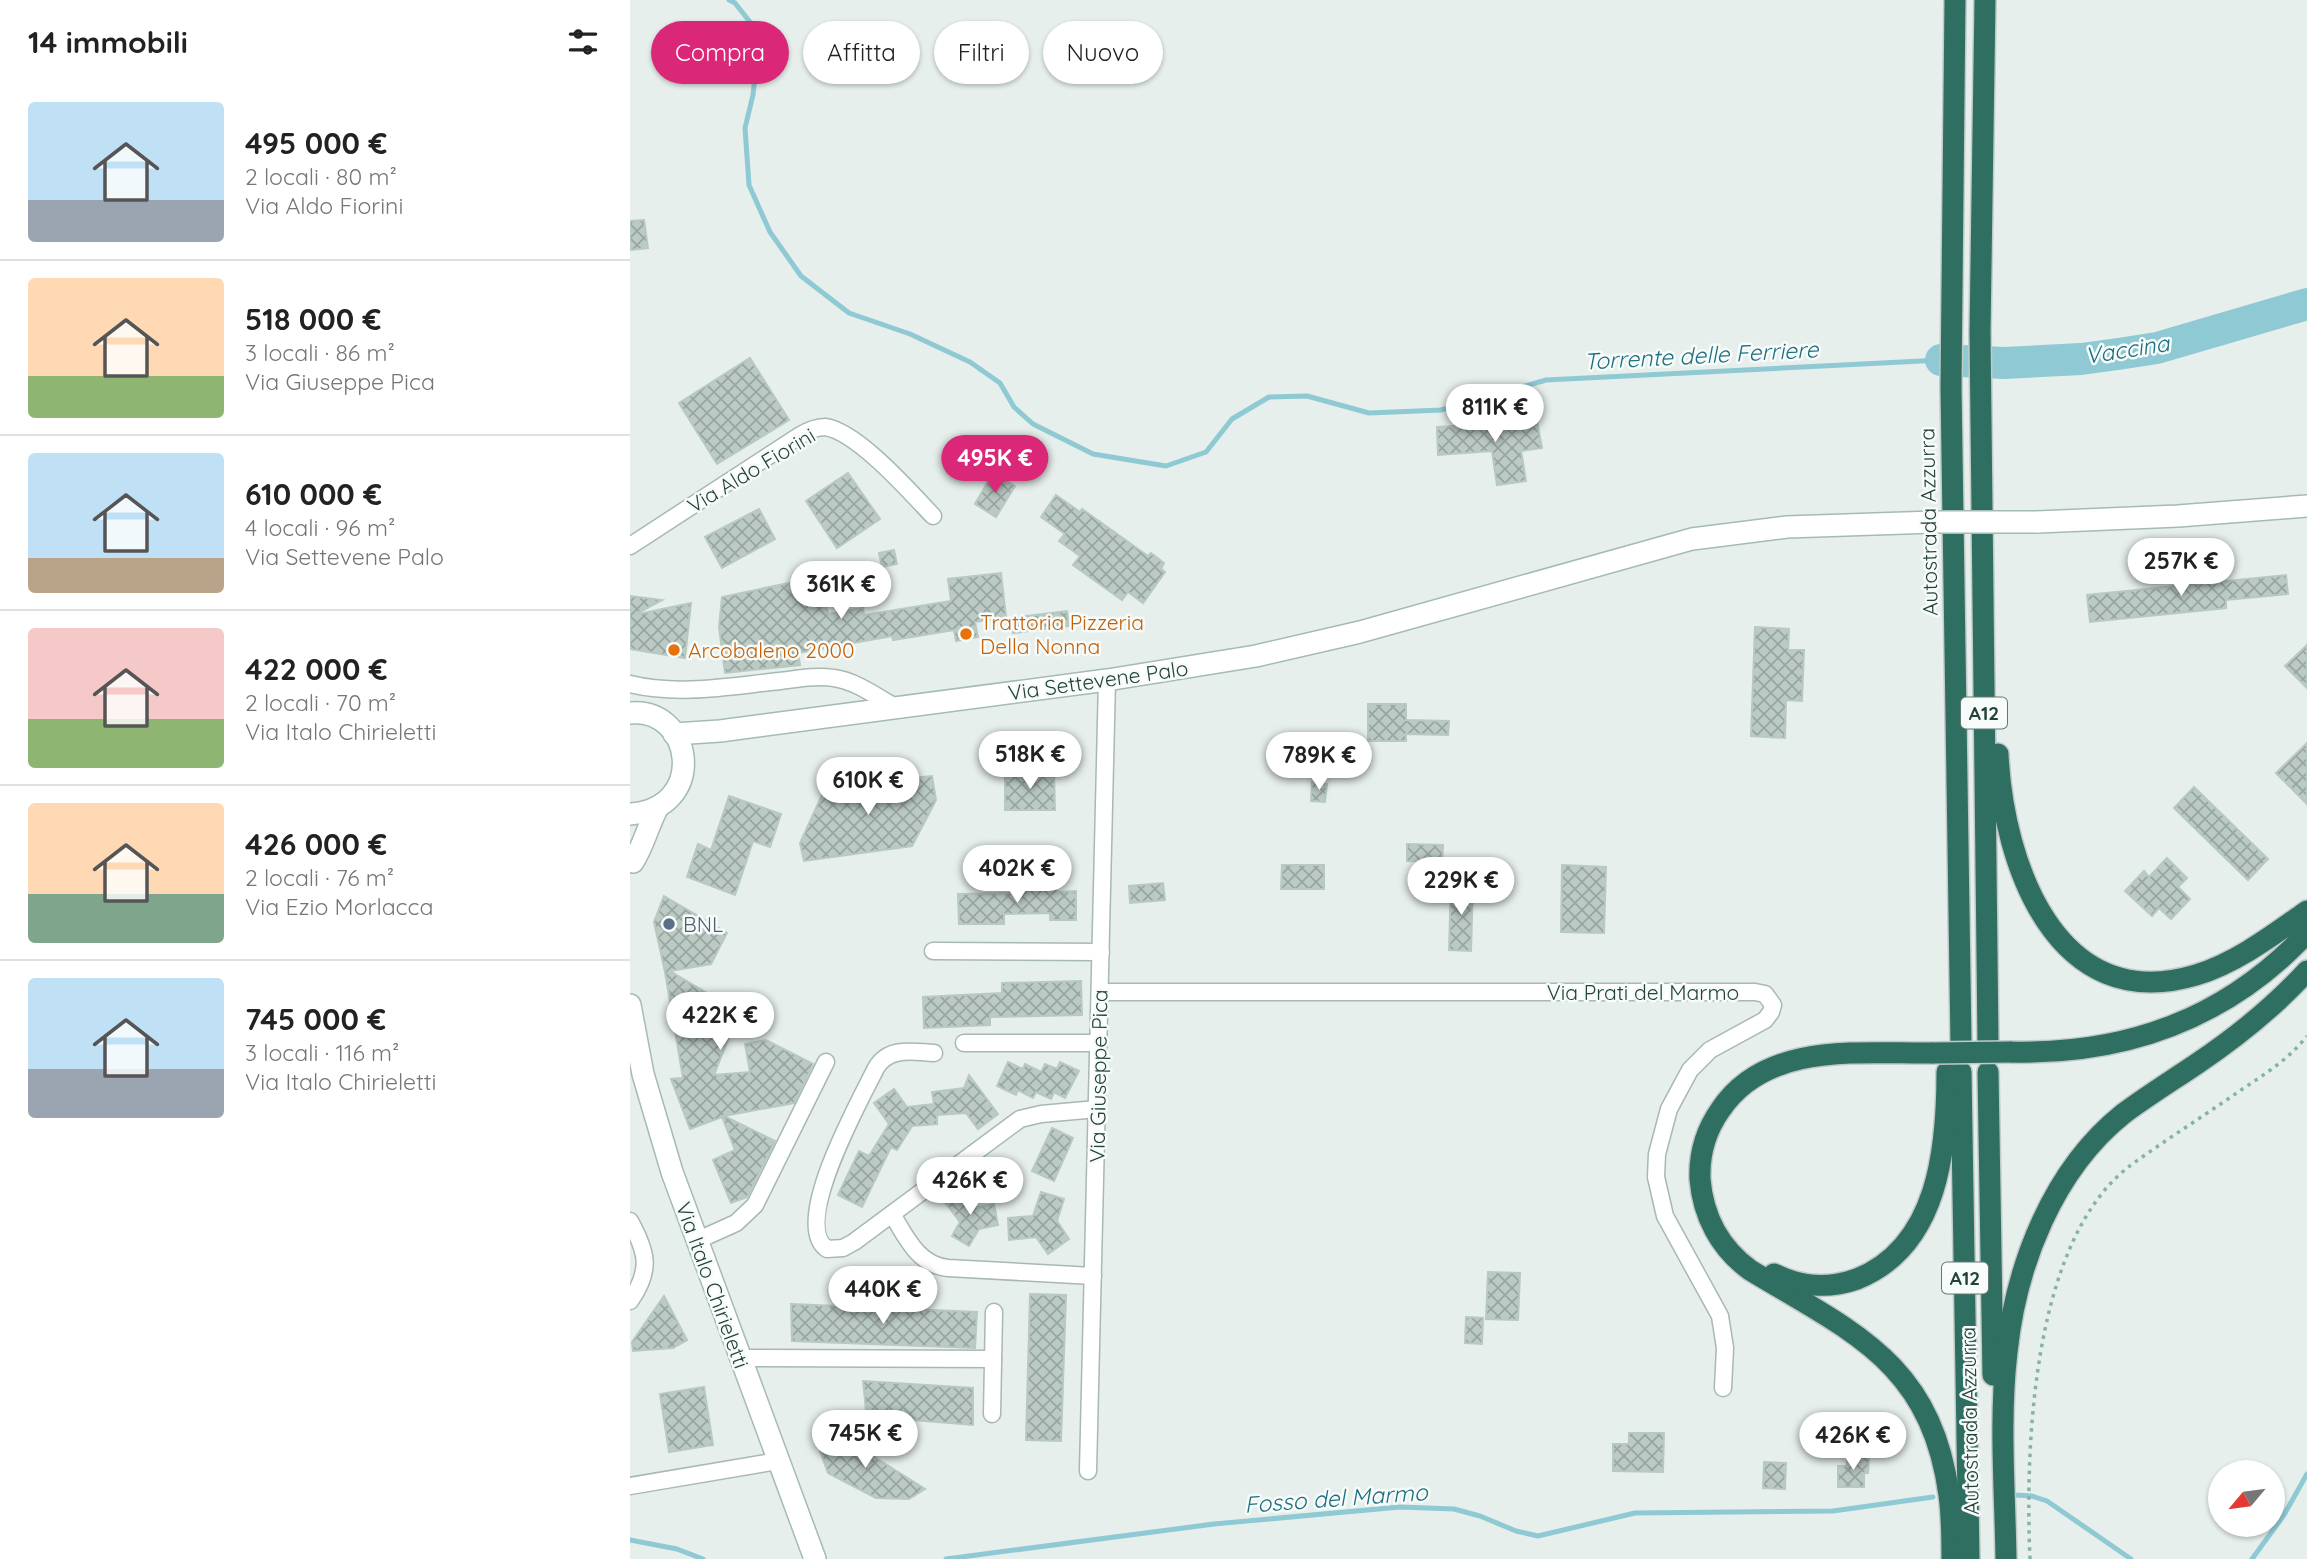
<!DOCTYPE html>
<html lang="it">
<meta charset="utf-8">
<style>
:root{--surface:#fff;--page:#f6f6f6;--text:#222;--muted:#767676;--line:#e0e0e0;--accent:#db2777}
body{margin:0;font-family:Quicksand,sans-serif;background:var(--page);color:var(--text);height:100vh;display:flex;flex-direction:column;font-size:26px;white-space:nowrap}
*{box-sizing:border-box;margin:0}
p{font-size:23px;color:var(--muted)}
.icon{flex:none;width:38px;height:38px;fill:none;stroke:currentColor;stroke-width:2;stroke-linecap:round;stroke-linejoin:round}
.map{position:relative;flex:1;overflow:hidden}
.drawer{display:flex;flex-direction:column;background:var(--surface);width:630px}
.drawer>*{flex:none}
.top-card{position:absolute;left:21px;top:21px;width:665px;height:63px;display:flex;gap:14px}
.needle{width:46px;rotate:241deg}
.buttons{position:absolute;left:1578px;top:1460px;display:grid;gap:14px}
.buttons a{display:grid;place-items:center;width:77px;height:77px;border-radius:50%;background:var(--surface);box-shadow:0 2px 5px #0004;font-size:35px}
.price{position:absolute;translate:-50% -60px;padding:0 16px;border-radius:24px;background:#fff;color:#222;font-size:23px;line-height:46px;filter:drop-shadow(0 2px 4px #0008)}
.price::after{content:'';position:absolute;left:50%;top:42px;width:21px;height:16px;margin-left:-10px;background:inherit;clip-path:polygon(0 0,100% 0,50% 100%)}
.price.active{background:var(--accent);color:#fff}
ul{padding:0;list-style:none}
li{display:flex;align-items:center;gap:21px;height:175px;padding:0 28px}
li+li{border-top:2px solid var(--line)}
li span{display:grid;place-items:center;flex:none;width:196px;height:140px;border-radius:7px;color:#555}
li>.icon{margin-inline-start:auto}
span .icon{width:84px;height:84px;fill:#fffc;stroke-width:1}
li b{font-size:30px}
h2{display:flex;justify-content:space-between;align-items:center;height:84px;padding:0 28px;font-size:30px}
.chip{padding:0 24px;border-radius:32px;background:var(--surface);box-shadow:0 2px 5px #0004;font-size:24px;line-height:63px}
.chip.active{background:var(--accent);color:#fff}
main{display:flex;flex:1;min-height:0}
.map>svg:first-child{display:block}
</style>
<main>
<section class="drawer">
<h2>14 immobili<svg class="icon" aria-label="filters" viewBox="0 0 24 24"><path d="M4 7h16M4 17h16"/><circle cx="9" cy="7" r="2"/><circle cx="15" cy="17" r="2"/></svg></h2>
<ul>
<li><span style="background:linear-gradient(#bfe0f5 70%,#9aa5b1 0)"><svg class="icon" aria-label="home" viewBox="0 0 24 24"><path d="M3 11l9-7 9 7M6 9v11h12V9"/></svg></span><div><b>495 000 €</b><p>2 locali · 80 m²</p><p>Via Aldo Fiorini</p></div></li>
<li><span style="background:linear-gradient(#ffd9b3 70%,#8fb573 0)"><svg class="icon" aria-label="home" viewBox="0 0 24 24"><path d="M3 11l9-7 9 7M6 9v11h12V9"/></svg></span><div><b>518 000 €</b><p>3 locali · 86 m²</p><p>Via Giuseppe Pica</p></div></li>
<li><span style="background:linear-gradient(#bfe0f5 75%,#b9a48a 0)"><svg class="icon" aria-label="home" viewBox="0 0 24 24"><path d="M3 11l9-7 9 7M6 9v11h12V9"/></svg></span><div><b>610 000 €</b><p>4 locali · 96 m²</p><p>Via Settevene Palo</p></div></li>
<li><span style="background:linear-gradient(#f6c9c9 65%,#8fb573 0)"><svg class="icon" aria-label="home" viewBox="0 0 24 24"><path d="M3 11l9-7 9 7M6 9v11h12V9"/></svg></span><div><b>422 000 €</b><p>2 locali · 70 m²</p><p>Via Italo Chirieletti</p></div></li>
<li><span style="background:linear-gradient(#ffd9b3 65%,#7fa58c 0)"><svg class="icon" aria-label="home" viewBox="0 0 24 24"><path d="M3 11l9-7 9 7M6 9v11h12V9"/></svg></span><div><b>426 000 €</b><p>2 locali · 76 m²</p><p>Via Ezio Morlacca</p></div></li>
<li><span style="background:linear-gradient(#bfe0f5 65%,#9aa5b1 0)"><svg class="icon" aria-label="home" viewBox="0 0 24 24"><path d="M3 11l9-7 9 7M6 9v11h12V9"/></svg></span><div><b>745 000 €</b><p>3 locali · 116 m²</p><p>Via Italo Chirieletti</p></div></li>
</ul>
</section>
<div class="map">
<svg width="1677" height="1559" viewBox="0 0 1677 1559">
<defs>
<pattern id="building-cross-hatch" width="8" height="8" patternUnits="userSpaceOnUse" patternTransform="scale(1.75)"><rect width="8" height="8" fill="#bbcac4"/><path d="M0 0l8 8M0 8l8-8" fill="none" stroke="#98a6a0"/></pattern>
</defs>
<rect width="100%" height="100%" fill="#e6efeb"/>
<g fill="none" stroke-linecap="round" stroke-linejoin="round">
<g stroke="#8ec9d4" stroke-width="5">
<path d="M99 0 105 3 120 22 127 56 123 95 115 128 119 185 140 232 171 276 219 313 280 334 340 362 370 383 384 407 403 424 463 454 536 466 576 452 602 419 639 397 677 396 739 413 811 410 916 380 1311 360"/>
<path d="M1384 1495 1402 1496 1417 1501 1501 1559"/>
<path d="M0 1540 47 1549 73 1559"/>
<path d="M316 1559 584 1524 770 1507 824 1509 850 1516 886 1531 908 1536 1005 1513 1203 1511 1303 1497"/>
<path d="M1622 1559 1654 1515 1677 1474"/>
</g>
<path stroke="#8ec9d4" stroke-width="32" d="M1311 360 1374 363 1451 359 1488 354 1527 348 1677 304"/>
</g>
<g fill="url(#building-cross-hatch)" stroke="#b8c9c2" stroke-width="2">
<path d="M14 220 18 248 0 250V221Z"/>
<path d="M120 358 159 420 87 464 49 403Z"/>
<path d="M906 416 912 448 891 451 896 481 867 485 862 451 808 455 807 427 857 424Z"/>
<path d="M218 473 250 519 207 548 176 501Z"/>
<path d="M363 473 385 486 366 517 345 504Z"/>
<path d="M426 495 450 512 452 509 518 556 521 553 534 563 531 569 535 572 513 603 498 592 492 600 443 565 450 556 429 541 435 534 411 517Z"/>
<path d="M129 509 145 539 92 568 75 537Z"/>
<path d="M264 550 267 564 252 567 249 553Z"/>
<path d="M371 573 376 617 345 622 348 637 326 641 324 630 263 640 262 636 168 653 170 665 95 673 89 627 92 597 159 583 160 589 192 583 198 614 233 608 234 615 321 601 318 579Z"/>
<path d="M1656 575 1658 594 1596 600V608L1460 622 1457 595Z"/>
<path d="M0 596 32 600 4 615 61 603 55 658 0 649Z"/>
<path d="M437 611 439 626 383 633 381 618Z"/>
<path d="M1125 627 1159 629 1158 650H1174L1172 701 1156 700 1155 738 1121 736Z"/>
<path d="M1677 645V688L1655 666Z"/>
<path d="M738 704H776V720L819 721 818 735 776 734V741H738Z"/>
<path d="M1677 743V804L1646 773Z"/>
<path d="M424 772 425 810H375V773Z"/>
<path d="M302 776 306 800 282 846 174 861 170 843 196 786Z"/>
<path d="M682 782 697 784 695 802 681 801Z"/>
<path d="M1564 787 1638 859 1618 880 1544 808Z"/>
<path d="M99 796 151 814 140 847 123 841 105 895 57 877 68 844 81 850Z"/>
<path d="M777 844 813 845 812 862 777 861Z"/>
<path d="M1537 858 1557 878 1548 887 1560 899 1541 919 1529 908 1522 916 1495 891 1514 871 1519 877Z"/>
<path d="M652 865H694V889H651Z"/>
<path d="M932 865 976 867 974 933 931 932Z"/>
<path d="M821 882 843 883 841 951 819 950Z"/>
<path d="M533 883 535 900 500 903 499 886Z"/>
<path d="M387 886H427V892L446 891V920H420V913L374 914V924H329L328 894 387 893Z"/>
<path d="M34 896 97 933 81 964 40 971 109 1012 84 1075 120 1072 115 1044 136 1040 183 1064 164 1103 94 1116 145 1141 117 1197 101 1203 83 1160 105 1150 92 1117 60 1129 41 1079 53 1078 35 972 24 922Z"/>
<path d="M451 981 452 1015 360 1017V1025L294 1028 293 997 372 993V983Z"/>
<path d="M378 1062 393 1069 395 1064 411 1072 415 1064 427 1069 430 1062 449 1071 435 1098 424 1092 421 1099 406 1092 403 1098 388 1090 386 1095 367 1086Z"/>
<path d="M339 1075 368 1114 348 1129 336 1113 307 1115V1124L282 1126 267 1150 261 1147 232 1207 208 1195 229 1151 239 1156 259 1124 244 1103 264 1089 277 1107 304 1104 302 1092 334 1088Z"/>
<path d="M422 1128 443 1138 424 1181 402 1171Z"/>
<path d="M328 1189 343 1208 364 1204 368 1225 349 1229 339 1246 322 1236 330 1222 313 1200Z"/>
<path d="M411 1192 434 1199 427 1221 439 1239 418 1254 406 1237 379 1240 378 1218 403 1216Z"/>
<path d="M858 1272 890 1273 888 1320 856 1319Z"/>
<path d="M400 1294 436 1295 431 1441 396 1440Z"/>
<path d="M34 1296 57 1340 43 1348 3 1351 2 1342Z"/>
<path d="M161 1304 347 1312 345 1348 162 1341Z"/>
<path d="M836 1317 853 1318 852 1344 835 1343Z"/>
<path d="M233 1381 343 1388V1425L245 1417 236 1410Z"/>
<path d="M74 1387 83 1445 39 1452 30 1394Z"/>
<path d="M200 1429 295 1489 279 1499 246 1498 198 1473 190 1451Z"/>
<path d="M999 1433H1034L1033 1472 983 1471V1444H999Z"/>
<path d="M1217 1457H1239L1238 1473H1234V1487H1208V1466H1217Z"/>
<path d="M1134 1462 1156 1463 1155 1489 1133 1488Z"/>
</g>
<g fill="none" stroke-linecap="round" stroke-linejoin="round">
<defs>
<g id="street">
<path d="M0 546 169 436C177 431 185 427 195 427 227 431 281 493 303 516"/>
<path d="M0 684C49 696 101 686 150 681 167 679 186 675 204 678 226 681 247 697 267 708"/>
<path d="M303 951 471 952"/>
<path d="M470 992H1125L1135 994 1143 1005 1141 1012 1135 1020 1080 1050 1060 1070 1039 1109 1027 1154 1026 1177 1035 1216 1090 1316 1095 1348 1093 1388"/>
<path d="M334 1043H469"/>
<path d="M304 1053C283 1052 259 1046 246 1068 231 1099 160 1224 197 1249L213 1248 224 1242 390 1119 411 1114 467 1109"/>
<path d="M262 1214C276 1237 288 1265 318 1268L463 1276"/>
<path d="M0 1221C17 1252 22 1270 0 1301"/>
<path d="M66 1241 106 1223 125 1205 196 1062"/>
<path d="M110 1358 363 1359"/>
<path d="M362 1414 364 1312"/>
<path d="M458 1471 477 680"/>
<path d="M0 1486 148 1461"/>
</g>
<g id="secondary">
<path d="M1407 522 1548 516 1677 506"/>
<path d="M0 713C64 707 78 809 0 814"/>
<path d="M44 734 90 731 477 680 626 656 730 632 1062 539 1157 527 1304 522"/>
<path d="M3 862C14 845 18 825 28 807"/>
<path d="M0 1005 13 1074 42 1172 185 1559"/>
</g>
<g id="highway">
<path d="M1325 0 1321 387 1331 1043"/>
<path d="M1355 0 1350 332 1358 1043"/>
<path d="M1368 754C1373 863 1426 1017 1566 975 1606 963 1643 935 1677 911"/>
<path d="M1380 1052C1497 1055 1596 1019 1677 933"/>
<path d="M1303 1053C1231 1054 1137 1041 1091 1109 1076 1130 1069 1154 1070 1179 1073 1216 1090 1248 1120 1270 1222 1332 1301 1362 1319 1495 1322 1516 1322 1538 1322 1559"/>
<path d="M1331 1072 1339 1559"/>
<path d="M1358 1072 1363 1375"/>
<path d="M1144 1274C1170 1287 1199 1289 1227 1279 1309 1246 1317 1148 1317 1072"/>
<path d="M1376 1559C1375 1491 1369 1419 1377 1352 1386 1265 1423 1170 1493 1114 1517 1096 1543 1080 1568 1063 1608 1036 1644 1007 1677 971"/>
</g>
</defs>
<use href="#street" stroke="#a8b8b2" stroke-width="19"/>
<use href="#secondary" stroke="#a4bbb3" stroke-width="24"/>
<use href="#highway" stroke="#c2cac8" stroke-width="24"/>
<path stroke="#86b3a5" stroke-width="3.5" stroke-dasharray="3.5 5" stroke-linecap="butt" d="M1400 1559C1395 1446 1402 1239 1501 1165 1537 1139 1575 1115 1611 1090 1635 1074 1659 1059 1677 1036"/>
<use href="#street" stroke="#fff" stroke-width="16"/>
<use href="#secondary" stroke="#fff" stroke-width="21"/>
<use href="#highway" stroke="#2f6f62" stroke-width="21"/>
<defs>
<path id="secondary-bridge" d="M1304 522H1407"/>
<path id="highway-bridge" d="M1303 1053 1380 1052"/>
</defs>
<use href="#secondary-bridge" stroke="#a4bbb3" stroke-width="24" stroke-linecap="butt"/>
<use href="#highway-bridge" stroke="#c2cac8" stroke-width="24" stroke-linecap="butt"/>
<use href="#secondary-bridge" stroke="#fff" stroke-width="21"/>
<use href="#highway-bridge" stroke="#2f6f62" stroke-width="21"/>
</g>
<g fill="#e8710a" stroke="#f7fbf9" stroke-width="2.5">
<circle cx="336" cy="634" r="7"/>
<circle cx="44" cy="650" r="7"/>
</g>
<circle fill="#5c6f8a" stroke="#f7fbf9" stroke-width="2.5" cx="39" cy="924" r="7"/>
<g text-anchor="middle" dominant-baseline="central" stroke-width="5" stroke-linejoin="round" paint-order="stroke">
<g fill="#f7fbf9" stroke="#637a73" stroke-width="2">
<rect x="1331" y="697.5" width="46" height="31" rx="5"/>
<rect x="1312" y="1262.5" width="46" height="31" rx="5"/>
</g>
<g font-size="19" font-weight="bold" fill="#24423a">
<text x="1354" y="713">A12</text>
<text x="1335" y="1278">A12</text>
</g>
<g font-size="21" fill="#24423a" stroke="#f7fbf9">
<text transform="translate(121 470) rotate(-31)">Via Aldo Fiorini</text>
<text transform="translate(1298 522) rotate(-91)">Autostrada Azzurra</text>
<text transform="translate(468 680) rotate(-8)">Via Settevene Palo</text>
<text x="1013" y="992">Via Prati del Marmo</text>
<text transform="translate(468 1076) rotate(-89)">Via Giuseppe Pica</text>
<text transform="translate(83 1285) rotate(70)">Via Italo Chirieletti</text>
<text transform="translate(1339 1421) rotate(-91)">Autostrada Azzurra</text>
</g>
<g font-size="21" fill="#c56008" stroke="#f7fbf9" text-anchor="start">
<text x="350" y="622">Trattoria Pizzeria<tspan x="350" dy="24">Della Nonna</tspan></text>
<text x="58" y="650">Arcobaleno 2000</text>
</g>
<g font-size="21" fill="#4e5e75" stroke="#f7fbf9" text-anchor="start">
<text x="53" y="924">BNL</text>
</g>
<g font-size="23" font-style="italic" fill="#1c6f80" stroke="#f7fbf9">
<text transform="translate(1497 349) rotate(-9)">Vaccina</text>
<text transform="translate(1071 355) rotate(-3)">Torrente delle Ferriere</text>
<text transform="translate(706 1498) rotate(-4)">Fosso del Marmo</text>
</g>
</g>
</svg>
<div class="buttons">
<a><svg class="needle" viewBox="-14 -14 28 28"><path d="M0-13l5 13h-10z" fill="#e53935"/><path d="M0 13l5-13h-10z" fill="#767676"/></svg></a>
</div>
<b class="price" style="left:865px;top:444px">811K €</b>
<b class="price active" style="left:365px;top:495px">495K €</b>
<b class="price" style="left:1551px;top:598px">257K €</b>
<b class="price" style="left:211px;top:621px">361K €</b>
<b class="price" style="left:400px;top:791px">518K €</b>
<b class="price" style="left:689px;top:792px">789K €</b>
<b class="price" style="left:238px;top:817px">610K €</b>
<b class="price" style="left:387px;top:905px">402K €</b>
<b class="price" style="left:831px;top:917px">229K €</b>
<b class="price" style="left:90px;top:1052px">422K €</b>
<b class="price" style="left:340px;top:1217px">426K €</b>
<b class="price" style="left:253px;top:1326px">440K €</b>
<b class="price" style="left:235px;top:1470px">745K €</b>
<b class="price" style="left:1223px;top:1472px">426K €</b>
<div class="top-card">
<a class="chip active">Compra</a>
<a class="chip">Affitta</a>
<a class="chip">Filtri</a>
<a class="chip">Nuovo</a>
</div>
</div>
</main>
